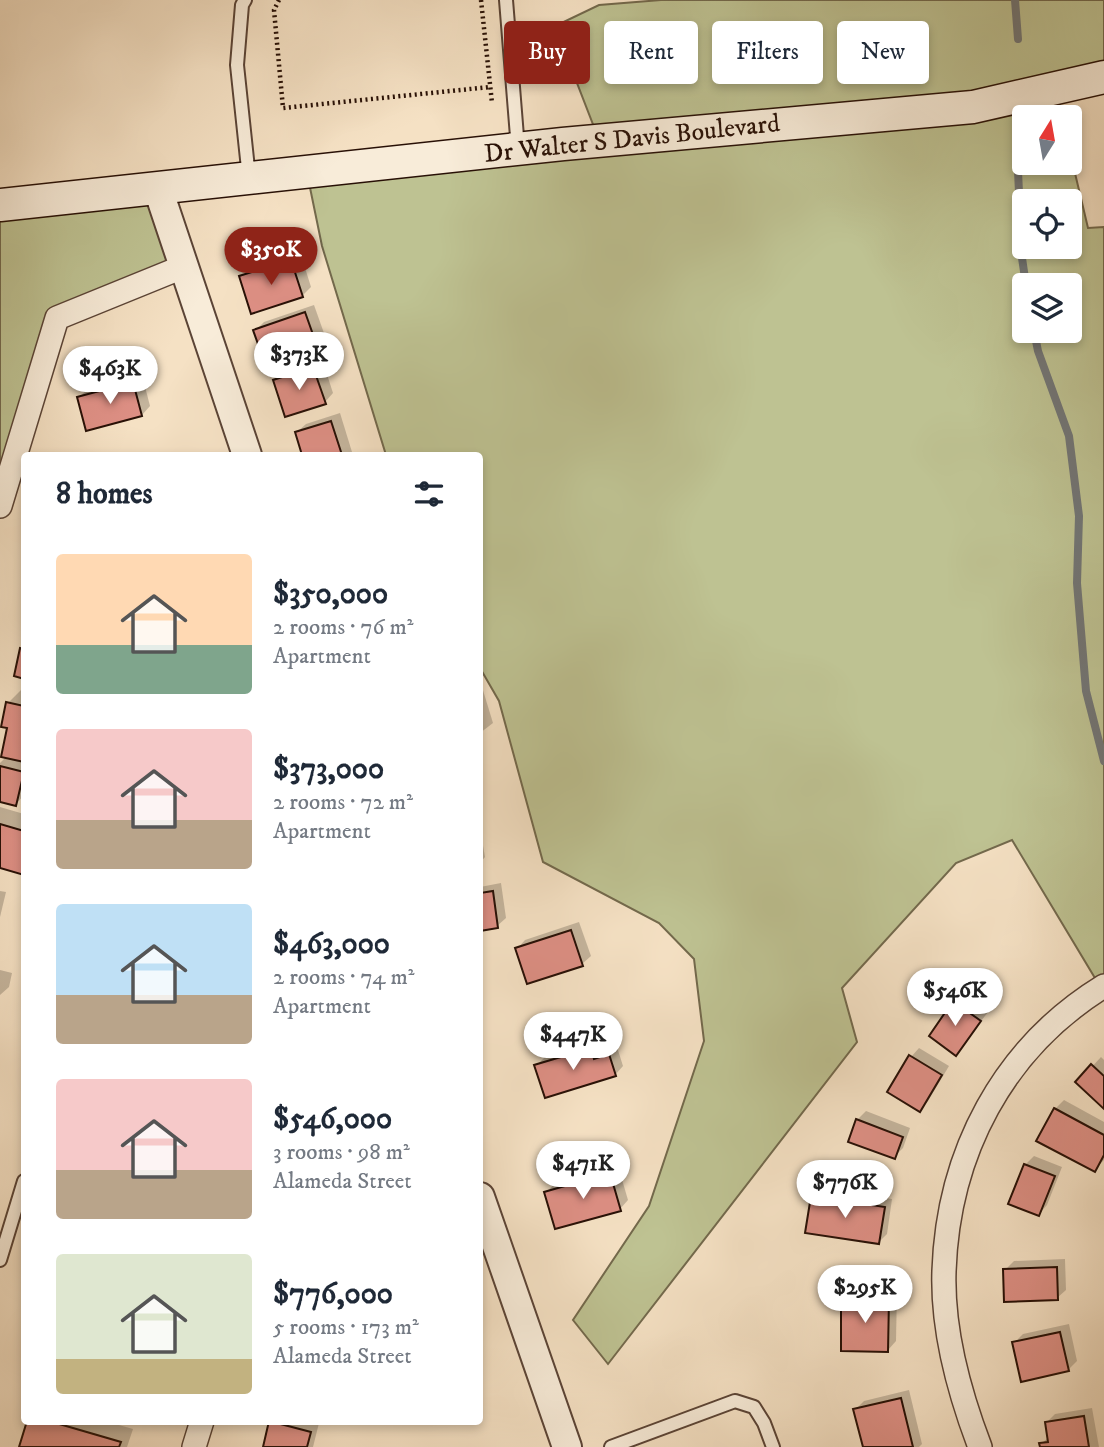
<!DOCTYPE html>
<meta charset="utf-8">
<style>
:root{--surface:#fff;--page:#f2f2f3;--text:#1f2937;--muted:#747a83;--accent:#8f2418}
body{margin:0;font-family:"IM FELL DW Pica",serif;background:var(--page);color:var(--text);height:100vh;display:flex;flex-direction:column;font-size:26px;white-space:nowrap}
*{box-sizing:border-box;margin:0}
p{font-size:23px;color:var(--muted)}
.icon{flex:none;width:38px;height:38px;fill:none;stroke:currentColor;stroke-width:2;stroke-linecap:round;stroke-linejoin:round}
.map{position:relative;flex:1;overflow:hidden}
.details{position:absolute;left:21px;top:452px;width:462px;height:973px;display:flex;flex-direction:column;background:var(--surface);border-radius:7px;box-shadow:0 4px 10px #0003}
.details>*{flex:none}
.banner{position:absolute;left:504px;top:21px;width:494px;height:63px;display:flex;gap:14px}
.needle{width:46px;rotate:11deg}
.fabs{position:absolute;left:1012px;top:105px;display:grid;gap:14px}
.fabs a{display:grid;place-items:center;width:70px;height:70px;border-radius:7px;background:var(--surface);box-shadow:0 4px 10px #0003;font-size:35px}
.price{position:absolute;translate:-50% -60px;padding:0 16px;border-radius:24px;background:#fff;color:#222;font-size:23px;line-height:46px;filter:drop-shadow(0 2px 4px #0008)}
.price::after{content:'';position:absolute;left:50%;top:42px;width:21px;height:16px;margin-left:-10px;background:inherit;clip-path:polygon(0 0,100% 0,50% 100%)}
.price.current{background:var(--accent);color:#fff}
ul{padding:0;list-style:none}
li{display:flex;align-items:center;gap:21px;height:175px;padding:0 35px}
li span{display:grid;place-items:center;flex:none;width:196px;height:140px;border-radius:7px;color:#555}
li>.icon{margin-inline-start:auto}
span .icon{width:84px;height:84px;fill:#fffc;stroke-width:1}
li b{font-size:30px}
h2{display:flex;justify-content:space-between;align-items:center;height:84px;padding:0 35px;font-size:30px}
.pill{padding:0 24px;border-radius:7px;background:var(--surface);box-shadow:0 4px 10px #0003;font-size:24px;line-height:63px}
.pill.current{background:var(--accent);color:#fff}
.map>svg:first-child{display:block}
</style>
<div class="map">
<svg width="1104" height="1447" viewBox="0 0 1104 1447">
<rect width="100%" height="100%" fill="#f5e1c4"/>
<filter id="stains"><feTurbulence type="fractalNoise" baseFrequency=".00286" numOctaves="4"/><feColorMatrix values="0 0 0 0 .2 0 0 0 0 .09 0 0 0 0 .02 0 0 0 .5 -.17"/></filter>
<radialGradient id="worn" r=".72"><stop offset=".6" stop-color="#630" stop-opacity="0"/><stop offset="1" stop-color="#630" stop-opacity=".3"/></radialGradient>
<g fill="#bec292" stroke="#73694c" stroke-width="2" fill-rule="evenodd">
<path d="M661 0H1104V77L1056 88 1062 117H1024V163H1069V148L1088 228 1104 227V986L1101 988 1012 840 956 863 842 988 857 1042 608 1364 573 1320 649 1206 704 1041 694 959 659 923 543 862 499 701 480 668V455H386L322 246 307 173 599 140 575 78 551 28 599 5ZM1024 201H1069V247H1024ZM1024 285H1069V331H1024Z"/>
<path d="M158 189 185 266 57 318 0 506V205Z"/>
</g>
<g fill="#0003">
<path d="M300 252 311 287 302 296 241 277 250 268Z"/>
<path d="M314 305 325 336 316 345 255 331 264 322Z"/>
<path d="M322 359 333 393 325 402 275 380 283 372Z"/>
<path d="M142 375 150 406 142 415 79 397 88 389Z"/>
<path d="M340 413 352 452 348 455H304L297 432 306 424Z"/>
<path d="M482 687 493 723 480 733V688Z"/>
<path d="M21 690 24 691V795L16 804 0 800V763L7 756 8 703Z"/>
<path d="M0 807 24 814V873L0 866Z"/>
<path d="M480 828 485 857 480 863Z"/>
<path d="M501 883 506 918 497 926 480 929V887Z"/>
<path d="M0 891 6 892 0 917Z"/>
<path d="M579 922 591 956 582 964 517 949 525 940Z"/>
<path d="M0 970 12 973 9 987 0 995Z"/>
<path d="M963 994 988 1012 956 1054 955 1002Z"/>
<path d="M599 1041 602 1051 617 1047 623 1066 615 1075 536 1066 545 1057Z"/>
<path d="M919 1048 949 1066 928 1101 920 1110 911 1057Z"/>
<path d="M1101 1057 1104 1060V1107L1078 1082Z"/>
<path d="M1064 1100 1104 1122V1160L1094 1170 1055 1109Z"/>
<path d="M866 1111 910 1128 903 1148 894 1157 857 1120Z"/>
<path d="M1034 1156 1062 1167 1047 1205 1039 1214 1025 1165Z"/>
<path d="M618 1166 628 1200 620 1209 546 1192 555 1184Z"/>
<path d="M821 1188 892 1199 887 1234 878 1243 812 1197Z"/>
<path d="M1065 1259 1066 1290 1057 1298 1005 1270 1014 1261Z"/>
<path d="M852 1290H897L896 1341 888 1350 843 1299Z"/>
<path d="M1069 1324 1077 1361 1068 1370 1014 1343 1023 1334Z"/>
<path d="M909 1390 922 1444 919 1447H864L855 1410 864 1401Z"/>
<path d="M1092 1408 1099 1447H1042L1041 1444 1049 1437 1046 1423 1055 1414Z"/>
<path d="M29 1421H122L119 1425 133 1429 127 1447H21Z"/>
<path d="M272 1421H309L319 1423 313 1447H265Z"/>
</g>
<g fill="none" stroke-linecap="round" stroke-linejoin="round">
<g stroke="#727676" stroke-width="8">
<path d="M1015 0 1018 39"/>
<path d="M1017 149 1022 258 1026 285"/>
<path d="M1034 331 1038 351 1069 436 1079 516 1077 583 1086 691 1104 761"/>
</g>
</g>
<g fill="#dd8f84" stroke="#281006" stroke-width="2">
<path d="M291 260 303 297 251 314 239 276Z"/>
<path d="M305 312 317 346 265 364 253 330Z"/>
<path d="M313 367 326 404 285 417 273 380Z"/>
<path d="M133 382 142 416 86 431 77 397Z"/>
<path d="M331 421 342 455H302L295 432Z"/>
<path d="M20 648 24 649V679L14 676Z"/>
<path d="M6 702 24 706V762L1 757 7 728 1 727Z"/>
<path d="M0 766 24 772 16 806 0 802Z"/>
<path d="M0 824 24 831V875L0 868Z"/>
<path d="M493 891 498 928 480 931V893Z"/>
<path d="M571 930 583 966 527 984 515 948Z"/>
<path d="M953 1001 981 1021 956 1056 929 1036Z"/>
<path d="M591 1048 594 1059 609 1054 616 1076 545 1098 534 1065Z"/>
<path d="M909 1055 942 1075 920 1112 887 1092Z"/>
<path d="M1091 1064 1104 1076V1109L1075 1082Z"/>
<path d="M1054 1108 1104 1135V1155L1095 1172 1036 1141Z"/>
<path d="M856 1119 903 1137 895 1159 848 1142Z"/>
<path d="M1024 1164 1055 1176 1039 1216 1008 1204Z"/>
<path d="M610 1173 621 1211 555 1229 544 1192Z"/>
<path d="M811 1196 885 1207 879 1244 805 1233Z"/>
<path d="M1057 1267 1058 1300 1004 1302 1003 1269Z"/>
<path d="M841 1298H889L888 1352 841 1351Z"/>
<path d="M1060 1332 1069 1371 1021 1382 1012 1342Z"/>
<path d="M901 1398 913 1447H863L853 1409Z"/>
<path d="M1084 1416 1089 1447H1040L1039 1443 1048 1442 1045 1422Z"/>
<path d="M27 1421H49L121 1442 119 1447H19Z"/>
<path d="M269 1421 311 1432 307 1447H263Z"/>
</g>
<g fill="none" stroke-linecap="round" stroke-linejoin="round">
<defs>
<g id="service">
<path d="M245 0 242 5 237 65 249 178"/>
<path d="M506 0 518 149"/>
<path d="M0 1260 24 1181"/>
<path d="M611 1447 735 1401 754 1407 764 1423 773 1447"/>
</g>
<g id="minor">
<path d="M0 506 57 318 185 266"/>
<path d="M194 1447 202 1421"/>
<path d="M980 1447C959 1392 942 1330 944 1271 948 1153 1003 1048 1104 986"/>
</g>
<g id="tertiary">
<path d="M158 189 247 455"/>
<path d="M480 1197 567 1447"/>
</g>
<path id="secondary" d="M0 205 563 144 973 107 1104 77"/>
</defs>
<use href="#service" stroke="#5b4436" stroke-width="16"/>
<use href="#minor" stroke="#5b4436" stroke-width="26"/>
<use href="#tertiary" stroke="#5b4436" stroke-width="32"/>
<use href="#secondary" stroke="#281006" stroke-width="35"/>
<g stroke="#281006" stroke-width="4.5" stroke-dasharray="2 3.5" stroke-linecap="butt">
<path d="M279 0 274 10 283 108 490 87"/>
<path d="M481 0 492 103"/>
</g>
<use href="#service" stroke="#f8ecd9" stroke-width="12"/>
<use href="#minor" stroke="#f8ecd9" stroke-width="23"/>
<use href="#tertiary" stroke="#f8ecd9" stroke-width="28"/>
<use href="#secondary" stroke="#f8ecd9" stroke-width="32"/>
</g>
<g text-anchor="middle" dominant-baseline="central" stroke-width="6" stroke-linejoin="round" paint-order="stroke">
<g font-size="26" fill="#281006" stroke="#f8ecd9">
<text transform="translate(632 139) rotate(-6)">Dr Walter S Davis Boulevard</text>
</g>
</g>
<rect width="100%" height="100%" filter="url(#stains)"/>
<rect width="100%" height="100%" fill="url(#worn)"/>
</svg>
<div class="fabs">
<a><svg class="needle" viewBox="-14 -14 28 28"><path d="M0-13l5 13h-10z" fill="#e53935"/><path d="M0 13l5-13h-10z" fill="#747a83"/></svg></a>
<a><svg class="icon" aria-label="locate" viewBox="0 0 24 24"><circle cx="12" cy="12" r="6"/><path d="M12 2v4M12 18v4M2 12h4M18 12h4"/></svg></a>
<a><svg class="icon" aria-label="layers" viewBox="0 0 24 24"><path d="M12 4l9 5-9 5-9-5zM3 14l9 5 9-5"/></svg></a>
</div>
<b class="price current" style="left:271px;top:287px">$350K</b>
<b class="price" style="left:299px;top:392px">$373K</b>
<b class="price" style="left:110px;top:406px">$463K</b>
<b class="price" style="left:955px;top:1028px">$546K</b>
<b class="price" style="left:573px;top:1072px">$447K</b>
<b class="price" style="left:583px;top:1201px">$471K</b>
<b class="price" style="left:845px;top:1220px">$776K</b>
<b class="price" style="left:865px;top:1325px">$295K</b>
<div class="banner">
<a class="pill current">Buy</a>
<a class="pill">Rent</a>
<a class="pill">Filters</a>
<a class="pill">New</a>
</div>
<section class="details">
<h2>8 homes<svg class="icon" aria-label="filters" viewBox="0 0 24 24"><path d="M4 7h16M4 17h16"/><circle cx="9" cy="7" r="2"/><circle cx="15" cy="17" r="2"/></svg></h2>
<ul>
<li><span style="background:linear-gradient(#ffd9b3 65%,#7fa58c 0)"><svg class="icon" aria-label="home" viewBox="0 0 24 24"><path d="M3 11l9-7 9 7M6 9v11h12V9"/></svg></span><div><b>$350,000</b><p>2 rooms · 76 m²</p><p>Apartment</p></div></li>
<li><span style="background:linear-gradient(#f6c9c9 65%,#b9a48a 0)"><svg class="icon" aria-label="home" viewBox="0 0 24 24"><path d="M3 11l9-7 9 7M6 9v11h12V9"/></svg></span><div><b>$373,000</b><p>2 rooms · 72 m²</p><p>Apartment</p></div></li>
<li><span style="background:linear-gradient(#bfe0f5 65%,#b9a48a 0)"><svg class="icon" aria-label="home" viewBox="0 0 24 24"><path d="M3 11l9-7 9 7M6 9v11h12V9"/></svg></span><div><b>$463,000</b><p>2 rooms · 74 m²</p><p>Apartment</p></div></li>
<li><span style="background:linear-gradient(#f6c9c9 65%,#b9a48a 0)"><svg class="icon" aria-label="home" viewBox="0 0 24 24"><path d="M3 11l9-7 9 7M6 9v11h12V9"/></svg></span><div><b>$546,000</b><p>3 rooms · 98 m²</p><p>Alameda Street</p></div></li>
<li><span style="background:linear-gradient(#dfe7d0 75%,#c2b280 0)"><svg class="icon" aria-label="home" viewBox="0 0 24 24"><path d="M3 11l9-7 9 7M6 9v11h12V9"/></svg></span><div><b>$776,000</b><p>5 rooms · 173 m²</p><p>Alameda Street</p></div></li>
</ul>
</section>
</div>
